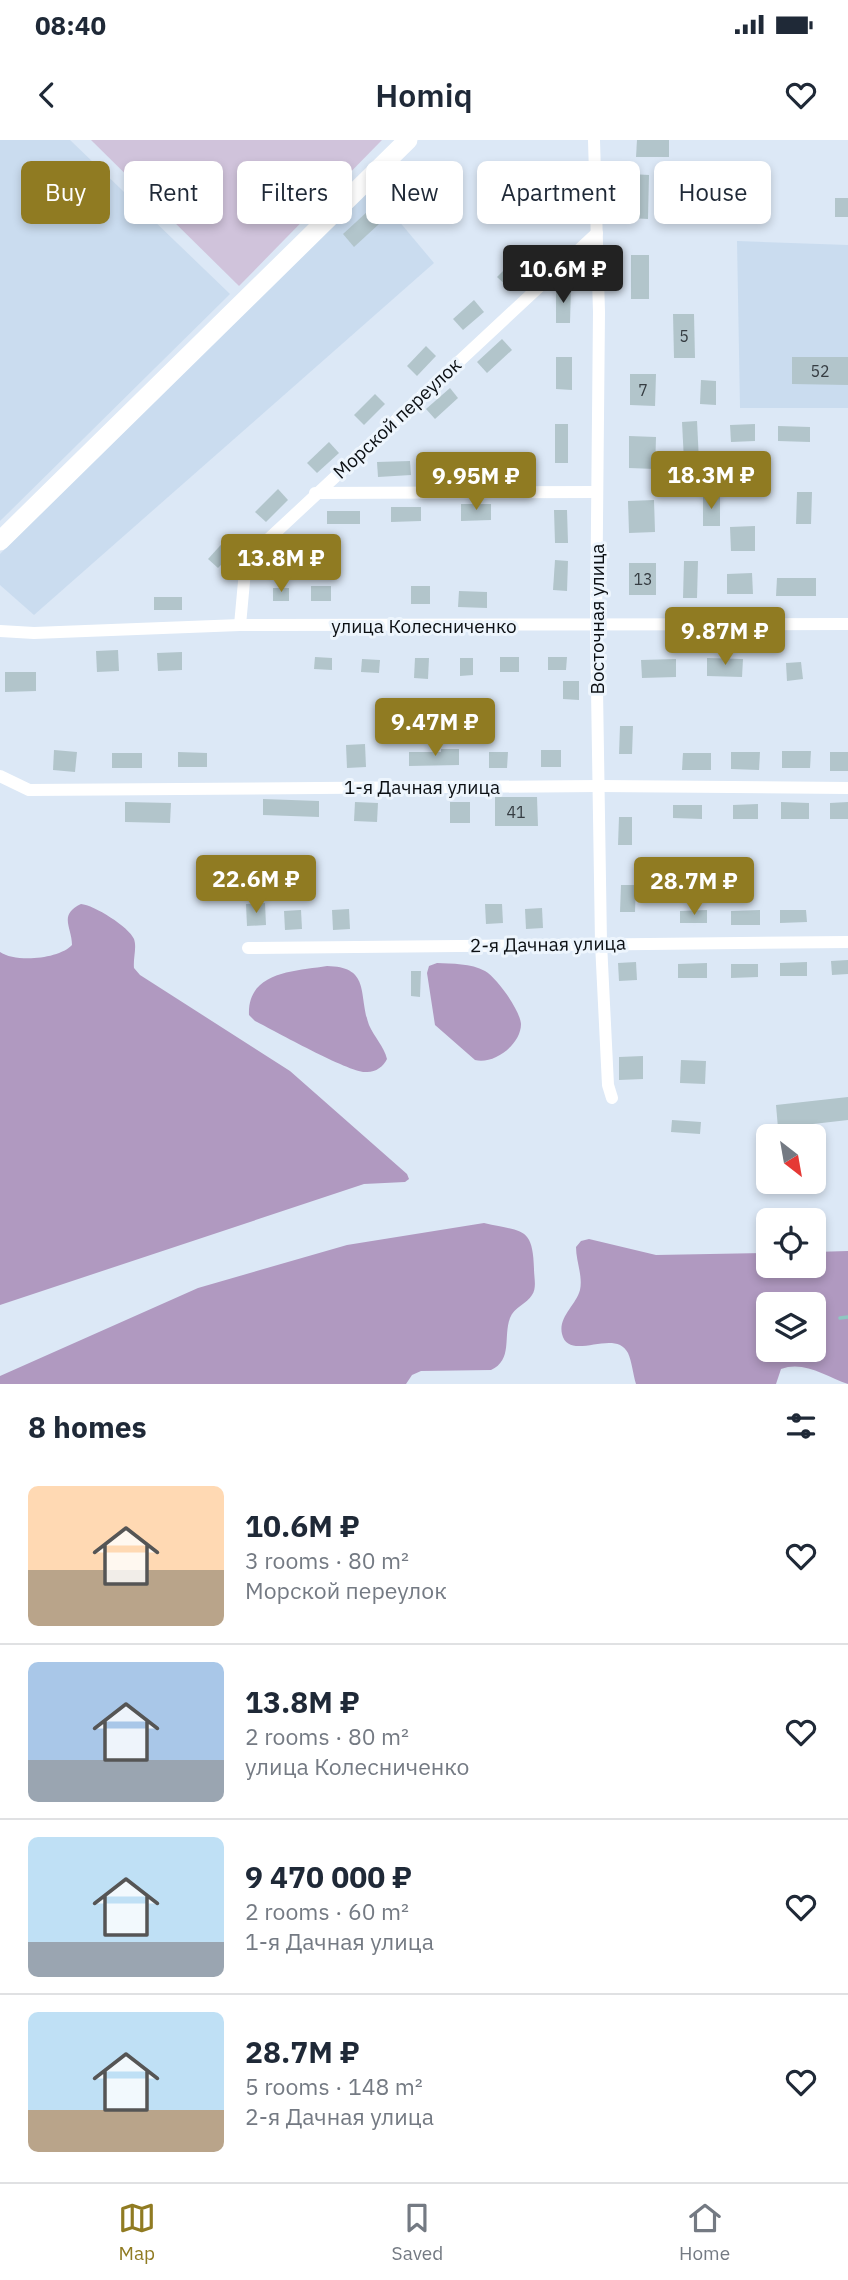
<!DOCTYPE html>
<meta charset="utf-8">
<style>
:root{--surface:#fff;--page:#f6f6f7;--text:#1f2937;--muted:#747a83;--line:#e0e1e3;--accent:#907b22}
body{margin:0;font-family:"IBM Plex Sans",sans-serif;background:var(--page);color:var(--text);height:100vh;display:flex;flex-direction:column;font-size:26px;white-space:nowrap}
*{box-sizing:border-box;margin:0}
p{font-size:23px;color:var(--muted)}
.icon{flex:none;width:38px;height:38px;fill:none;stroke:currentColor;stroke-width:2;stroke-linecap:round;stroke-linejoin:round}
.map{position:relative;height:1244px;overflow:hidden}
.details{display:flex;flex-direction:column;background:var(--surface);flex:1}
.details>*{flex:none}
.top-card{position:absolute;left:21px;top:21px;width:807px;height:63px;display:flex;gap:14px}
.needle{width:46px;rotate:149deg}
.tools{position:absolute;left:756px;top:984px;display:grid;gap:14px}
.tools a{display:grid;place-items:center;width:70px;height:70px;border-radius:10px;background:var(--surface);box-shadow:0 4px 10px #0003;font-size:35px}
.price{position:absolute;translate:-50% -60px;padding:0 16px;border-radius:7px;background:var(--accent);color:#fff;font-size:23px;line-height:46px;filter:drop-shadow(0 2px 4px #0008)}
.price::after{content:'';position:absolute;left:50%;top:42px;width:21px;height:16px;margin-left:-10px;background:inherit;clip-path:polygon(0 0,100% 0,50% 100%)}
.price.active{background:#222;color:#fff}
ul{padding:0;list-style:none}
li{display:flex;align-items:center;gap:21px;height:175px;padding:0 28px}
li+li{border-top:2px solid var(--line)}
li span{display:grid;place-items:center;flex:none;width:196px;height:140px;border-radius:10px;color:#555}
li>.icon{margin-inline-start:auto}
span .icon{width:84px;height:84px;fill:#fffc;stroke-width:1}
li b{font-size:30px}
h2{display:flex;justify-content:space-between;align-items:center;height:84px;padding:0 28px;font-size:30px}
.tag{padding:0 24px;border-radius:10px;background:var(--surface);box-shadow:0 4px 10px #0003;font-size:24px;line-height:63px}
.tag.active{background:var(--accent);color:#fff}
.status{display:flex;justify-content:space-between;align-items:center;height:49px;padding:0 35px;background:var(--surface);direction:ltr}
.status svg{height:19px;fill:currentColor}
header{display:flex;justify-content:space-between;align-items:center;height:91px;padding:0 28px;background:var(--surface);font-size:32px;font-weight:600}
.tab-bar{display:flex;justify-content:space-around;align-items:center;height:98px;border-top:2px solid var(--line);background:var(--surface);font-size:19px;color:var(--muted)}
.tab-bar a{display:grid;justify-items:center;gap:4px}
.tab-bar .active{color:var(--accent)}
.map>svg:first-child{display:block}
</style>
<div class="status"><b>08:40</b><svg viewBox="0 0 49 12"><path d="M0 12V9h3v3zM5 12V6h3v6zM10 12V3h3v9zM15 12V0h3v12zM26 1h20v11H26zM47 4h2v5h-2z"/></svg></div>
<header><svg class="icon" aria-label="back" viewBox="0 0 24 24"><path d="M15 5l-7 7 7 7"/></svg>Homiq<svg class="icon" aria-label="heart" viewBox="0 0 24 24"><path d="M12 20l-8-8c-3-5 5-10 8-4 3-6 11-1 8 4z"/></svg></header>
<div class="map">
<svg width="848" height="1244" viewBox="0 0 848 1244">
<rect width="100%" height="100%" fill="#dce8f6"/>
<g fill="#cadcef">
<path d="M0 0H70L230 154 0 381Z"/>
<path d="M367 43 434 123 34 475 0 445V414Z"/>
<path d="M737 101 848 105V268H740Z"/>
</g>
<path fill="#d0c3db" d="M91 0H382L239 146Z"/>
<g fill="#b099c0" fill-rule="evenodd">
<path d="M81 764C94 765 129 787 134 799 137 808 133 818 134 828L140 835 290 931 407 1034 409 1039 405 1042 364 1044 0 1165V812C16 823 59 819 72 805 72 787 58 775 81 764Z"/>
<path d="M437 823C452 824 471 823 485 831 497 838 520 870 521 884 521 905 493 925 475 920L435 885 427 833 429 826Z"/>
<path d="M327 826C371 827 358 854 369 885 374 897 384 906 387 919 383 927 375 933 365 932 348 932 275 891 255 881L249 875C247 831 296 831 327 826Z"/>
<path d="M484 1083C521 1092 533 1085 534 1129 534 1137 537 1148 532 1155 527 1164 514 1167 510 1178 503 1197 513 1220 491 1230L421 1231 412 1235 406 1244H0V1236L198 1148 347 1105Z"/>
<path d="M589 1099 656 1115 768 1113V1125H814V1112L848 1111V1244C827 1237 804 1220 781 1229L776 1244H636C633 1234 632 1222 628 1213 615 1187 569 1223 562 1194 558 1177 576 1165 580 1150 583 1136 576 1121 576 1107L581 1101ZM768 1164H814V1209H768Z"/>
</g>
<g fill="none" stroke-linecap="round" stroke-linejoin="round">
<path stroke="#8ec7c1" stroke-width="3.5" d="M840 1178 848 1177"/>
</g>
<g fill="#b2c5cb">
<path d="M637 0H669V17H636Z"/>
<path d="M631 34 649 35 648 79 630 78Z"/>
<path d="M555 55H569V84H556Z"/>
<path d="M760 58V78L717 80 716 60Z"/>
<rect x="835" y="58" width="13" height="19"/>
<path d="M368 71 379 84 354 107 343 94Z"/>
<rect x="631" y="115" width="18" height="44"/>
<path d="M517 117 528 128 508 147 497 137Z"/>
<path d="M556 148H571L570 183H556Z"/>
<path d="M474 160 484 172 463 190 453 179Z"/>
<path d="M673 174H694L695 218H674Z"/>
<path d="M502 199 512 210 487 233 477 222Z"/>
<path d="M426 206 436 216 417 236 407 226Z"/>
<path d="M556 217H572V250L556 249Z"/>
<path d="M792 217H848V245L792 244Z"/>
<path d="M630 234H656L655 266 630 265Z"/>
<path d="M701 240 716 241V265L700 264Z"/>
<path d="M450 248 458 258 435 279 426 269Z"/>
<path d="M375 254 385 264 364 285 354 275Z"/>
<path d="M697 281 699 321H684L682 282Z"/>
<rect x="555" y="284" width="13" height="39"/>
<path d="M755 284V301L731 302 730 285Z"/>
<path d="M778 286 810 287V302L778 301Z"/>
<path d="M629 296 656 297 655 329 629 328Z"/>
<path d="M329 302 339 313 317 333 307 323Z"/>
<path d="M410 321 411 335 378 337 377 322Z"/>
<path d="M500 322V334H472V323Z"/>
<path d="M278 349 288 360 266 382 255 372Z"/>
<path d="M797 352H812L811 384H796Z"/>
<path d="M703 355 720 356V386H703Z"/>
<path d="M654 360 655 392 629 393 628 361Z"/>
<path d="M461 364H491V380L461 381Z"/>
<path d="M391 367H421V381L391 382Z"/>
<path d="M554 370H567L568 403H555Z"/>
<rect x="327" y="371" width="33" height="13"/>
<path d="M755 386V411H731L730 387Z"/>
<path d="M228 397 238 407 218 428 208 419Z"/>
<path d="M555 420 568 421 567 451 553 450Z"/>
<path d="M684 421H698L697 458H683Z"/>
<rect x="629" y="423" width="27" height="32"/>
<path d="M752 433 753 454H727V434Z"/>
<path d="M777 438H816V456H776Z"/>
<rect x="311" y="446" width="20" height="15"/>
<rect x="411" y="446" width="19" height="18"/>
<rect x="273" y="448" width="16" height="13"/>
<path d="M459 451 487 452V468L458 467Z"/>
<rect x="154" y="457" width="28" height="13"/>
<path d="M118 510 119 531 97 532 96 511Z"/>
<path d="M182 512V530L158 531 157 513Z"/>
<path d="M315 517 332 518V530L314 529Z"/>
<rect x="500" y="517" width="19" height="15"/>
<path d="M548 517H567L566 530H548Z"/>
<path d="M415 518H429L428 539 414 538Z"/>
<path d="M460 518H473V535L460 536Z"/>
<path d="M707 518 743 519 742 537 707 536Z"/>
<path d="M362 519 380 520 379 533 361 532Z"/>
<path d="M676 519V537L642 538 641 520Z"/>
<path d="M801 522 803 539 787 541 786 523Z"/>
<path d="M5 532H36V551L5 552Z"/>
<path d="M563 541H579V560L563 559Z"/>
<path d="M620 586H633L632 614H619Z"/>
<path d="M365 604 366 627 347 628 346 605Z"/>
<path d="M441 609H459V625L409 626V612H441Z"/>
<path d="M54 610 77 612 75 632 53 630Z"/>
<rect x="541" y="610" width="20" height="17"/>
<path d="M782 611H811L810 628H782Z"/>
<path d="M178 612 207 613V627H178Z"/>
<path d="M489 612H508L507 628H489Z"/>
<path d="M731 612H760L759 630 731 629Z"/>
<rect x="830" y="612" width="18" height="19"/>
<rect x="112" y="613" width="30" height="15"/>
<path d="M683 613H711V630H682Z"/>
<path d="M495 657H537L538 686H495Z"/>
<path d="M263 659 319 661V677L263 675Z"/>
<path d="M125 662 171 663 170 683 125 682Z"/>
<path d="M355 662 378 663 377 682 354 681Z"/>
<rect x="450" y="662" width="20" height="21"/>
<path d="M781 662 809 663V679H781Z"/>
<path d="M848 662V679H830V663Z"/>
<path d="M758 664V679H733V665Z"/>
<path d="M673 665H702V679L673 678Z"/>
<path d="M619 677H632V705H618Z"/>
<path d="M621 745H636L635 772H620Z"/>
<path d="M265 763 266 785 247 786 246 764Z"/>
<path d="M485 764H502L503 783 486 784Z"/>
<path d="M542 768 543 788 526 789 525 769Z"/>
<path d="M349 769 350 789 333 790 332 770Z"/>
<path d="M301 770 302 789 285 790 284 771Z"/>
<path d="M707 770V783H680V771Z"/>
<path d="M760 770V785H731V771Z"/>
<path d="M780 770H806L807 782 780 783Z"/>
<path d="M848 820V834L832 835 831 821Z"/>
<path d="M636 822 637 840 619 841 618 823Z"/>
<path d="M807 822V836H780V823Z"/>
<path d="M707 823V838H678V824Z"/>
<path d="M731 824H758V837L731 838Z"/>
<path d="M411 831H421L420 857 411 856Z"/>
<path d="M643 916V939L619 940V917Z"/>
<path d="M681 920 706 921 705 944 680 943Z"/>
<path d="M848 957V980L778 988 776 965Z"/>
<path d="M672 980 701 982 700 994 671 992Z"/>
</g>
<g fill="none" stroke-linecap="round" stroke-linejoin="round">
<g stroke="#fff" stroke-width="12">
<path d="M594 0 599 172 596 486 601 803 608 945 612 958"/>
<path d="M315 353 597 352"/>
<path d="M240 485 246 420 597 93"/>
<path d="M0 491 34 493 240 485 848 484"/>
<path d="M0 636 29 650 599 646 848 648"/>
<path d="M248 808 848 802"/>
</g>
<path stroke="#fff" stroke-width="19" d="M0 401 408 0"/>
</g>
<g text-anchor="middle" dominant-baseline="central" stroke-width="6" stroke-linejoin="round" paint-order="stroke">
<g font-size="16" fill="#363d42">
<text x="684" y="196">5</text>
<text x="820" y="231">52</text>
<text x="643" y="250">7</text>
<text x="643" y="439">13</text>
<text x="516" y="672">41</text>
</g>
<g font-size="19" fill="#0c1014" stroke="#edf5fd">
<text transform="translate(397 278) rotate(-43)">Морской переулок</text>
<text transform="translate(597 479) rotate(-90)">Восточная улица</text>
<text x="424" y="486">улица Колесниченко</text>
<text x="422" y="647">1-я Дачная улица</text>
<text transform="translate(548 804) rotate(-1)">2-я Дачная улица</text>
</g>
</g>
</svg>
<div class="tools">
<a><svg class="needle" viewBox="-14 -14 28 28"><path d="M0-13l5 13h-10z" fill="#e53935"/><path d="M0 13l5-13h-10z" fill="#747a83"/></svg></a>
<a><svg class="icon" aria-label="locate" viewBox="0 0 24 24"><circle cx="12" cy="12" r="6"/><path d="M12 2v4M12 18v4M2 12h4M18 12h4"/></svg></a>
<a><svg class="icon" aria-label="layers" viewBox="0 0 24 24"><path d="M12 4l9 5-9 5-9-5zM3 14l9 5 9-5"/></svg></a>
</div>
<b class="price active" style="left:563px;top:165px">10.6M ₽</b>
<b class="price" style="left:711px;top:371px">18.3M ₽</b>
<b class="price" style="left:476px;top:372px">9.95M ₽</b>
<b class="price" style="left:281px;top:454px">13.8M ₽</b>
<b class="price" style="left:725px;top:527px">9.87M ₽</b>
<b class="price" style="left:435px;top:618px">9.47M ₽</b>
<b class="price" style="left:256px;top:775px">22.6M ₽</b>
<b class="price" style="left:694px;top:777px">28.7M ₽</b>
<div class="top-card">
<a class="tag active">Buy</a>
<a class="tag">Rent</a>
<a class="tag">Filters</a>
<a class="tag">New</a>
<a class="tag">Apartment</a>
<a class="tag">House</a>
</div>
</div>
<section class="details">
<h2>8 homes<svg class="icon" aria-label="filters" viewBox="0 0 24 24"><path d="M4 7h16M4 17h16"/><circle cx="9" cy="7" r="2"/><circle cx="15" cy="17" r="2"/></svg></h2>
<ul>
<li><span style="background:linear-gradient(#ffd9b3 60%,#b9a48a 0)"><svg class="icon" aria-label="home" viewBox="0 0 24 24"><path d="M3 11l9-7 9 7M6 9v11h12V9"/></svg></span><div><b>10.6M ₽</b><p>3 rooms · 80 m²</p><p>Морской переулок</p></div><svg class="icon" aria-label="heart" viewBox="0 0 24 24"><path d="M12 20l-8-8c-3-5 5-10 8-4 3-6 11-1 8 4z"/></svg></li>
<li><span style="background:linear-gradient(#a9c7e8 70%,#9aa5b1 0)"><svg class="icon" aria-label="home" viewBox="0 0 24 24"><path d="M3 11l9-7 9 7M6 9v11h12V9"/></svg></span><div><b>13.8M ₽</b><p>2 rooms · 80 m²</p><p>улица Колесниченко</p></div><svg class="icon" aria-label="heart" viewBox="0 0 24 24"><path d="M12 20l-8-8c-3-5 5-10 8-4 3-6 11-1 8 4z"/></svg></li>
<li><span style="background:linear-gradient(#bfe0f5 75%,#9aa5b1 0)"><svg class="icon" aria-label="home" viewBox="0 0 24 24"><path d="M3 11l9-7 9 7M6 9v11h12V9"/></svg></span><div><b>9 470 000 ₽</b><p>2 rooms · 60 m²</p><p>1-я Дачная улица</p></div><svg class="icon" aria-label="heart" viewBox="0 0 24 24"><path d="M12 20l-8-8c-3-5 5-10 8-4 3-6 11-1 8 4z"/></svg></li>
<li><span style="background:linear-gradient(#bfe0f5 70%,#b9a48a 0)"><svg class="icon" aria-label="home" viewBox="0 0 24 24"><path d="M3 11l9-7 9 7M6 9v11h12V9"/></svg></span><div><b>28.7M ₽</b><p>5 rooms · 148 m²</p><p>2-я Дачная улица</p></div><svg class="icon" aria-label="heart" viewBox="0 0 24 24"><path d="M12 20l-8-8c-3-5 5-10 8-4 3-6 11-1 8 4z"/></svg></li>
</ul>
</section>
<nav class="tab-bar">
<a class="active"><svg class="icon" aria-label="map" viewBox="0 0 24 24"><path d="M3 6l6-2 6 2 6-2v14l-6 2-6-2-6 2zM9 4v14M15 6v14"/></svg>Map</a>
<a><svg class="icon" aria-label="saved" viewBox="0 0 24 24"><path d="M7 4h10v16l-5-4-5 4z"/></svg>Saved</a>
<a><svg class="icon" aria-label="home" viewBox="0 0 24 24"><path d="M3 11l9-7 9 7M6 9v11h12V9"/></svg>Home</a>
</nav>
